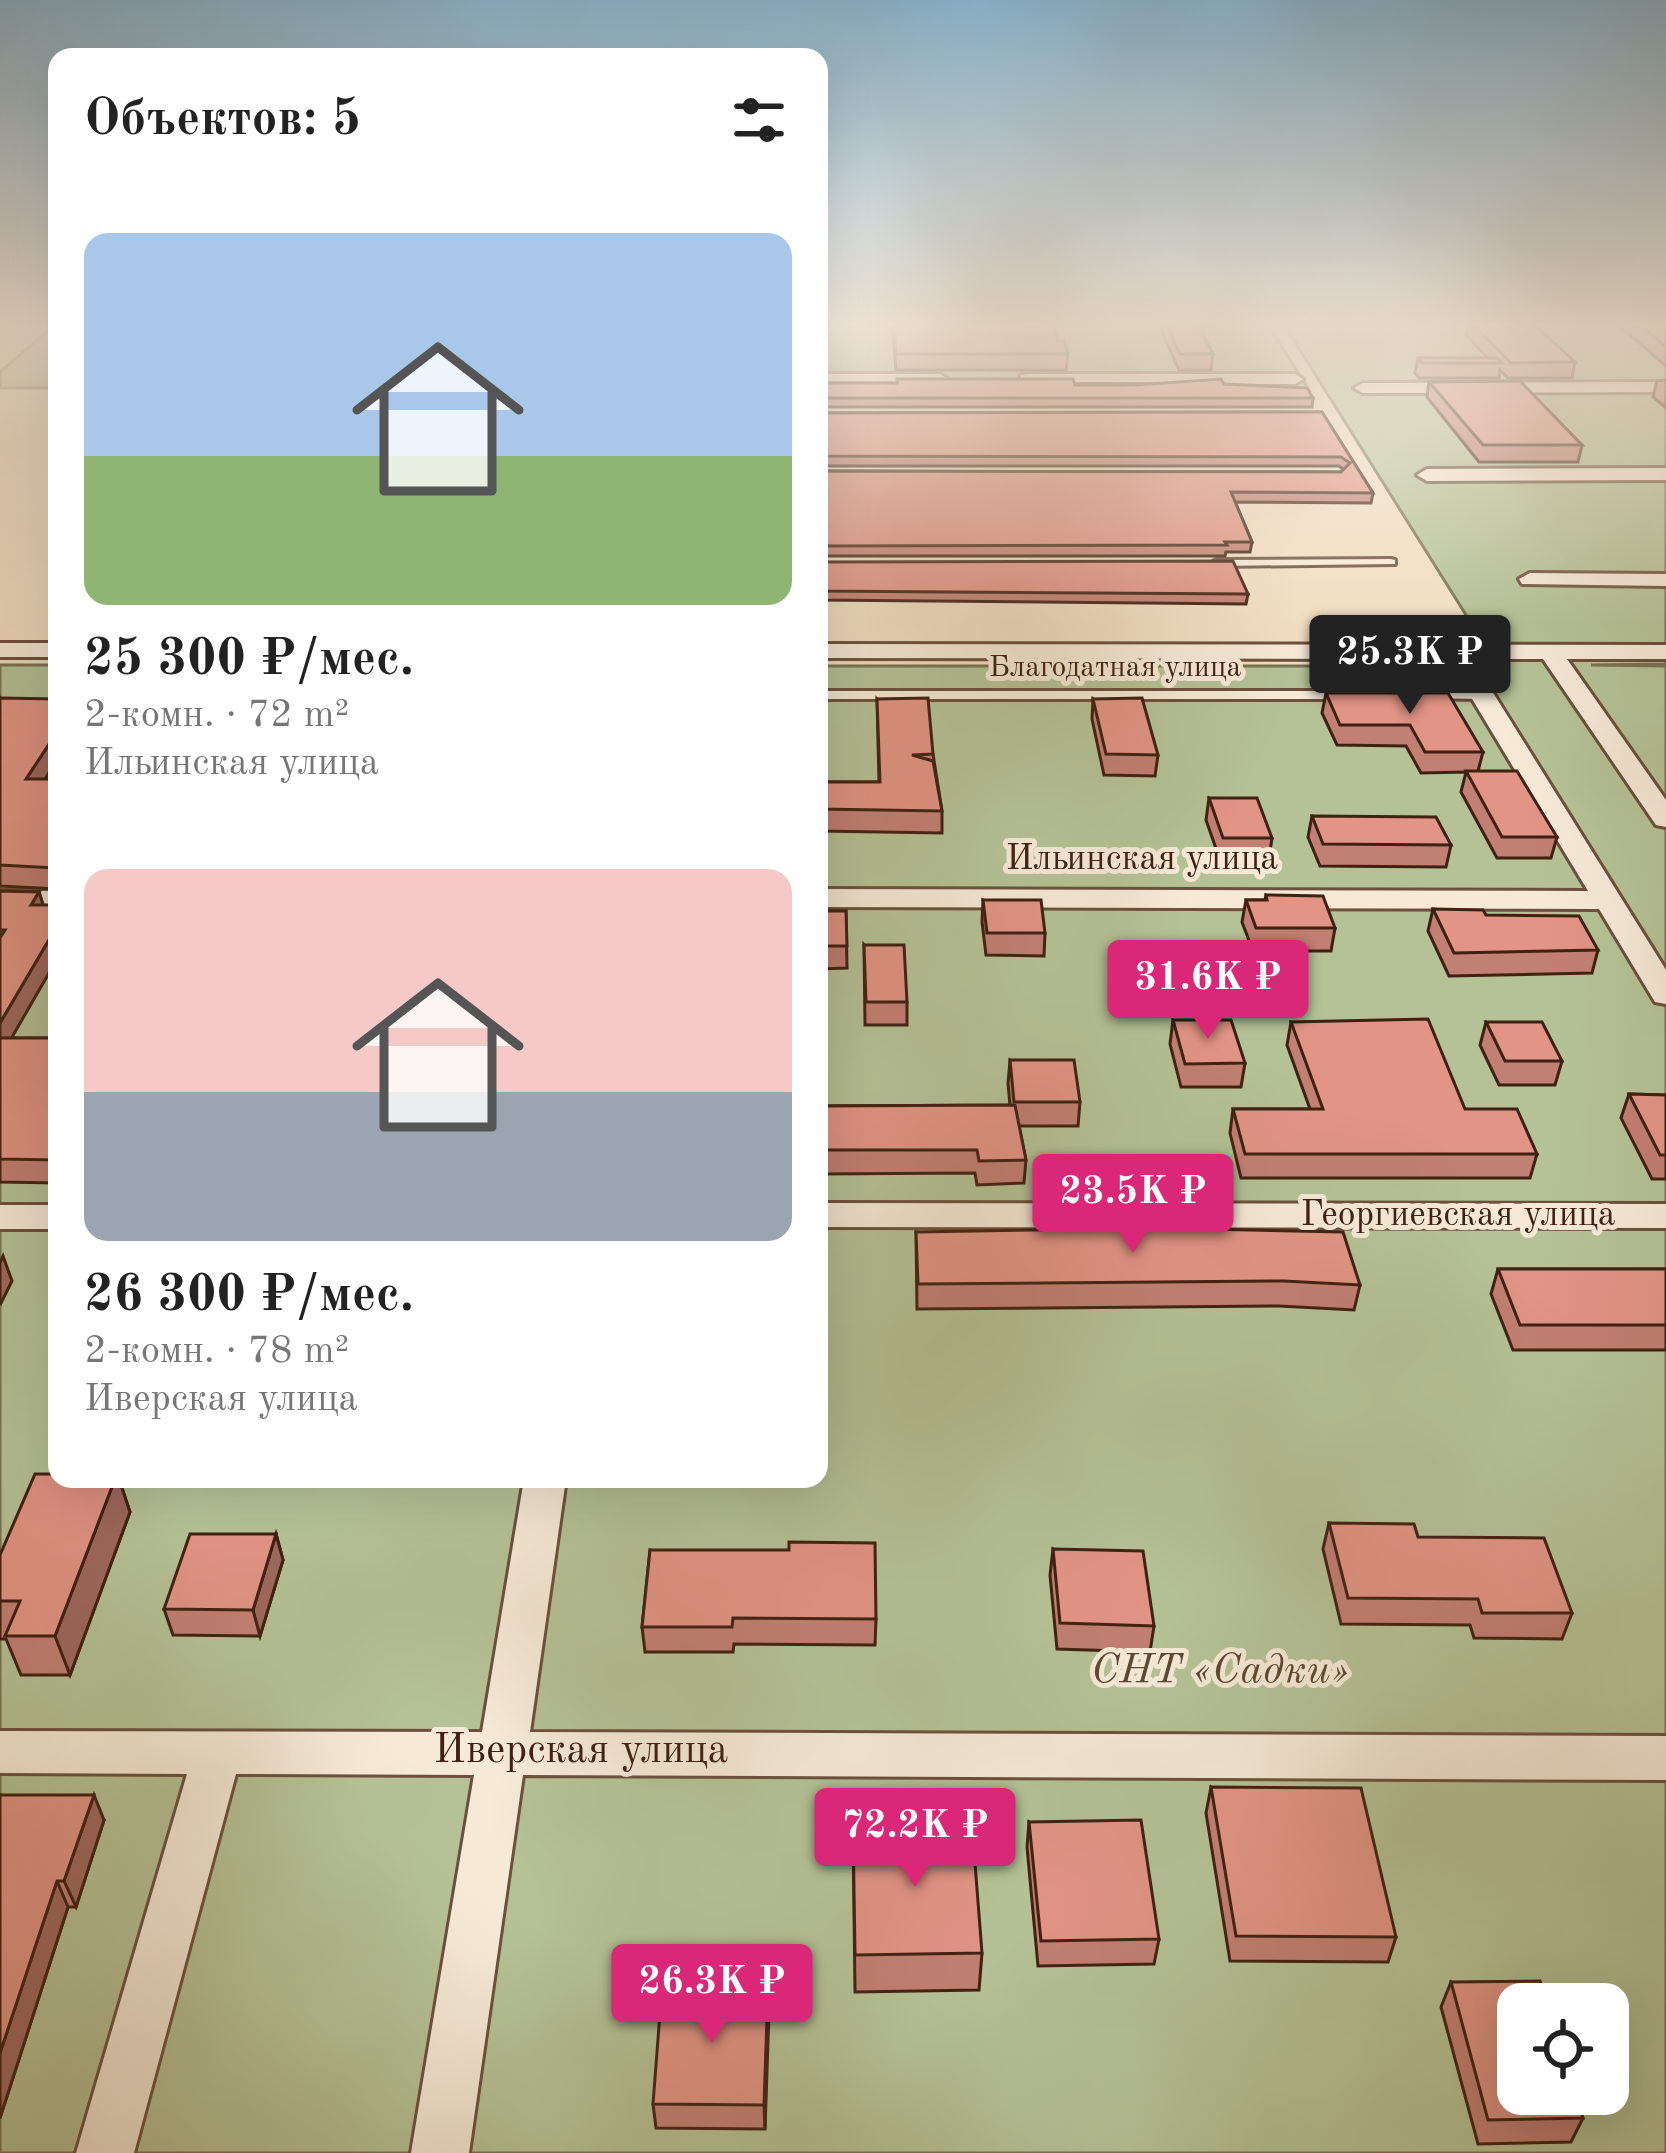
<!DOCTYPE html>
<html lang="ru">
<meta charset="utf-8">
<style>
:root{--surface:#fff;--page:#f2f2f2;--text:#222;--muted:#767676;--accent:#db2777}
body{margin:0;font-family:"Old Standard TT",serif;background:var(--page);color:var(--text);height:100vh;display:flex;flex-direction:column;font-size:45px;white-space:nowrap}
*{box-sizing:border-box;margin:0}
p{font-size:39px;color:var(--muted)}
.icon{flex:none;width:66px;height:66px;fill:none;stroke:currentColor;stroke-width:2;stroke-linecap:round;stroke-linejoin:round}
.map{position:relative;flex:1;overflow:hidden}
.drawer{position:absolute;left:48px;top:48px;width:780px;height:1440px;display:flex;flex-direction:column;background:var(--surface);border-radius:24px;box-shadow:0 12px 48px #0002}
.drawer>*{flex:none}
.controls{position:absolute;left:1497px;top:1983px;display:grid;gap:24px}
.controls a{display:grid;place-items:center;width:132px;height:132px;border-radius:24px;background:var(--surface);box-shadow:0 12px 48px #0002;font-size:60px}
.price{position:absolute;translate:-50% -102px;padding:0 27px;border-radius:12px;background:var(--accent);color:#fff;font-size:39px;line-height:78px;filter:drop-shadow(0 3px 6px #0008)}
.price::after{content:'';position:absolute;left:50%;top:72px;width:36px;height:27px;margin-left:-18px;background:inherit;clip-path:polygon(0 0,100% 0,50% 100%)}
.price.selected{background:#222;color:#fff}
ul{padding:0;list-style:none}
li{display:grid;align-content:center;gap:24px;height:636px;padding:0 36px}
li span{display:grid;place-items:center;height:372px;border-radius:24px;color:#555}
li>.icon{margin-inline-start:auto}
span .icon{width:216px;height:216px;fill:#fffc;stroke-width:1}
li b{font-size:51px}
h2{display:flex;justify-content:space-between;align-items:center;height:144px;padding:0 36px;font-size:51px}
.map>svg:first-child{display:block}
</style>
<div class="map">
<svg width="1666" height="2153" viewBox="0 0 1666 2153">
<rect width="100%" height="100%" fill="#f1dec2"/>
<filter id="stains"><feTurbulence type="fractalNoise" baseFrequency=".00167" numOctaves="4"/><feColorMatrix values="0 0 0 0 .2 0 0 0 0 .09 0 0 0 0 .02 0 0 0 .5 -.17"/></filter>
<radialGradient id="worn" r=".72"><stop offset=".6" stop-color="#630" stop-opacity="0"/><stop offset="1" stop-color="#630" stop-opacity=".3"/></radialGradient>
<g fill="#b5c297" stroke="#7a7254" stroke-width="3" fill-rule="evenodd">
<path d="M57 323V388H0V372Z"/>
<path d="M819 323H1267L1309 390H819Z"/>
<path d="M1283 323H1666V664L1591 665 1666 666V2153H0V665H57V1479H819V666H1498ZM1518 2004H1608V2094H1518Z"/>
</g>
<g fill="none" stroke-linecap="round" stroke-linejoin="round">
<defs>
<g id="lane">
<path d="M1391 559 1395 560V564L1216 566 1211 563 1216 560Z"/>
<path d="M819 691H1343L1349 695 1343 699H819Z"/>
<path d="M1429 691H1482L1488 695 1482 699 1425 698V692Z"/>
</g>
<g id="street">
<path d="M819 374H940L948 379 940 384H819Z"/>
<path d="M1027 374H1295L1303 379 1295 384 1021 383V375Z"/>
<path d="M1666 382V392L1363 393 1354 388 1363 383Z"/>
<path d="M1666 468V480L1427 481 1417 475 1427 469Z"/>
<path d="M1530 573 1666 574V586L1522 584 1519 579Z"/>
<rect x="0" y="643" width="57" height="14"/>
<path d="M819 644 1666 645V659H1567L1666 800V827L1656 825 1543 659H1472L1666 970V1004L1655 1002 1599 909 819 907V889L1588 891 1448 659 819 658Z"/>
<rect x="0" y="891" width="57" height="18"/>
<path d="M819 1203 1666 1204V1228L819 1227Z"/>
<rect x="0" y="1205" width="57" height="24"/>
<path d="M524 1479H566L530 1732 1666 1736V1780L523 1775 469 2153H411L474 1775 236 1774 134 2153H76L187 1774 0 1773V1731L482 1732Z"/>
</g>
</defs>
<use href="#lane" stroke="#6c503d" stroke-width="6"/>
<use href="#street" stroke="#6c503d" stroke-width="6"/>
<use href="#lane" fill="#f6ead7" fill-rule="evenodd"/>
<use href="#street" fill="#f6ead7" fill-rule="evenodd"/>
</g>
<g fill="#c27f73" stroke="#3f2111" stroke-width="3">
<path d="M892 323H1053L1058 341 1068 354 1066 370H896Z"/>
<path d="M1158 323H1197L1213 354 1211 370H1179Z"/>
<path d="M1468 323H1532L1575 362 1572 378H1508L1500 370 1499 378H1419L1415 373 1418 358H1488L1466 335Z"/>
<path d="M1616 323H1666V366Z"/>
<path d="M1666 380V408L1653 397 1657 381Z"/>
<path d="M1429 382 1582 445 1578 462H1479L1427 397Z"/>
<path d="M820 383 1224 384 1313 398 1312 407H820Z"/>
<path d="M1322 412 1373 493 1371 503 1235 502 1252 542 1250 552H1226L1225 556H819L821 471 1341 472 1343 469 1339 466H819V413Z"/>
<path d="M819 562 1248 594 1246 604 819 600Z"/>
<path d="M1326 693 1483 752 1478 771 1557 837 1551 858H1497L1461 792 1466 772 1421 773 1406 746 1337 745 1322 713Z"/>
<path d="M0 698 45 779H57V889L0 886Z"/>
<path d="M877 699 933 754 942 811V833L819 831V782H879Z"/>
<path d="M1093 699 1158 755 1155 776 1104 775 1092 719Z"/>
<path d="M1209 798 1272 838 1269 859 1220 860 1206 820Z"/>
<path d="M1312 816 1451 845 1446 867 1320 866 1308 837Z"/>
<path d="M0 891 39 892 43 905 11 1038H57V1183L0 1182Z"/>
<path d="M1266 895 1335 928 1331 951H1253L1242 922 1246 900H1265Z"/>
<path d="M983 900 1045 933 1044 956 986 955 982 922Z"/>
<path d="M1433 909 1486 915 1598 950 1592 973 1449 976 1428 931Z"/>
<path d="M819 911H846L847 968 819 969Z"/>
<path d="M864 945 907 1002V1025H865Z"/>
<path d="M1173 1020 1245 1063 1241 1087H1181L1170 1044Z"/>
<path d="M1291 1022 1465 1109 1537 1154 1530 1178H1241L1230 1133 1233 1109H1310L1287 1045Z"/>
<path d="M1486 1022 1562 1061 1555 1085H1499L1480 1045Z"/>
<path d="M1010 1060 1080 1102 1078 1126H1019L1026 1160 1024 1183 977 1185 975 1173 819 1174V1106L1010 1105 1008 1084Z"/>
<path d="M1629 1094 1666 1095V1179H1652L1621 1118Z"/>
<path d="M916 1232 1360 1285 1354 1310 1279 1306 917 1309Z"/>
<path d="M1498 1269H1666V1350H1513L1491 1294Z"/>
<path d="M57 1479H119L130 1512 70 1675H21L6 1639H0V1555Z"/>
<path d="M1329 1523 1418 1537 1572 1613 1562 1639 1474 1638 1470 1625 1341 1624 1323 1549Z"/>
<path d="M276 1534 283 1560 260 1636 173 1635 164 1609Z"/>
<path d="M1053 1549 1154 1626 1150 1652 1057 1649 1050 1575Z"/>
<path d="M650 1550 876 1619 875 1645 734 1644 733 1652H645L642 1627Z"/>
<path d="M1211 1787 1396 1937 1388 1962 1230 1961 1206 1813Z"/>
<path d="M0 1795 104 1820 76 1907H68L0 2118Z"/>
<path d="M1029 1822 1159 1939 1154 1964 1038 1966 1027 1847Z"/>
<path d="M853 1826 982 1953 979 1990 855 1992Z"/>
<path d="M1451 1982 1583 2118 1571 2142 1478 2144 1441 2007Z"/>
<path d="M768 1988 765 2129 656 2128 653 2104Z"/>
</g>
<g fill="#9e685e" stroke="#3f2111" stroke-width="3">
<path d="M57 732V760L32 800 26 779Z"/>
<path d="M39 892 46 914 31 905Z"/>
<path d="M57 926V959L0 1058V1023Z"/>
<path d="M3 1256 12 1281 0 1305V1263Z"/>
<path d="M115 1479H119L130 1512 70 1675 55 1636Z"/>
<path d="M276 1534 283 1560 260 1636 253 1610Z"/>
<path d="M94 1795 104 1820 76 1907 64 1881Z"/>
<path d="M57 1881 68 1907 0 2118V2053Z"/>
<path d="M768 1988 769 2013 765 2129 764 2105Z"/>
</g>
<g fill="#e29486" stroke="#3f2111" stroke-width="3">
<path d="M894 323H1053L1058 341H1064L1068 354H896Z"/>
<path d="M1166 323H1197L1213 354H1180Z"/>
<path d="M1471 323H1532L1575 362 1511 363Z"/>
<path d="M1637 323H1666V347Z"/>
<path d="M1418 358H1497L1502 363H1422Z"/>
<path d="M897 379H1073L1075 385H1135L1221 379 1224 384 1307 388 1313 398H820V383H897Z"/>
<path d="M1520 381 1582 445H1483L1429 382Z"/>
<path d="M1322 412 1373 493 1231 492 1252 542H1225L1227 545 819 546 821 471 1341 472 1350 463 1341 457 819 456V413Z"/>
<path d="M1233 561 1248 594 819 591V562Z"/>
<path d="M1326 693H1448L1483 752H1425L1410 725H1340Z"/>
<path d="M0 698 57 699V732L26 779H57V865L55 868 0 865Z"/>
<path d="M928 698 933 754 912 755 933 761 942 811 819 809V782H880L877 699Z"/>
<path d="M1142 698 1158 755 1106 754 1093 699Z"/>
<path d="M1466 771H1517L1557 837H1502Z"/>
<path d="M1209 798H1257L1272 838H1223Z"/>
<path d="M1312 816 1436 817 1451 845 1323 844Z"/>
<path d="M0 891 39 892 31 905H57V926L0 1023V938L5 930H0Z"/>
<path d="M1266 895 1323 896 1335 928H1256L1246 900H1267Z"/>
<path d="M983 900H1041L1045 933H987Z"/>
<path d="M1433 909 1483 910 1486 915 1579 916 1598 950 1454 953Z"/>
<path d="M819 911H846L847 946H819Z"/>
<path d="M864 945H904L907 1002H866Z"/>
<path d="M1428 1019 1465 1109H1517L1537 1154H1245L1233 1109H1323L1291 1022Z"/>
<path d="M1173 1020H1231L1245 1063 1185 1064Z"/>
<path d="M1486 1022H1542L1562 1061H1505Z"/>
<path d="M0 1038H57V1160L0 1159Z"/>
<path d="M1010 1060H1074L1080 1102H1014Z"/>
<path d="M1629 1094 1666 1095V1155H1660Z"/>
<path d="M1015 1105 1026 1160 979 1161 977 1150H819V1106Z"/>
<path d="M1157 1228 1343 1232 1360 1285 1284 1281 918 1284 916 1232Z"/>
<path d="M1498 1269H1666V1325H1520Z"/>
<path d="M35 1474H57V1479H115L55 1636H5L20 1601H0V1555Z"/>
<path d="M1329 1523 1414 1524 1418 1537 1544 1538 1572 1613H1482L1478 1599 1348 1598Z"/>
<path d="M190 1534H276L253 1610 164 1609Z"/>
<path d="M789 1542 875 1543 876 1619 733 1618 732 1627H642L650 1550H789Z"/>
<path d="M1053 1549 1143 1551 1154 1626 1060 1623Z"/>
<path d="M1211 1787 1361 1788 1396 1937 1236 1936Z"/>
<path d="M0 1795H94L64 1881H57L0 2053Z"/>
<path d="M1141 1820 1159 1939 1041 1941 1029 1822Z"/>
<path d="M972 1825 982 1953 855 1955 853 1826Z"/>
<path d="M1540 1981 1547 2004H1518V2094H1575L1583 2118 1488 2120 1451 1982Z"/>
<path d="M662 1987 768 1988 764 2105 653 2104Z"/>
</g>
<linearGradient id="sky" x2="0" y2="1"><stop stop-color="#89b7d4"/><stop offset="0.52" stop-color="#f9f0e4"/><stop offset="1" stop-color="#f9f0e4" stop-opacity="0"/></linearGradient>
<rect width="1666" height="624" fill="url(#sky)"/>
<g text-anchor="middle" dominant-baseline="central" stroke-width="10" stroke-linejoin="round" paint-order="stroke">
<g font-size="30" fill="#3f2111" stroke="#f6ead7">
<text x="1115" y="668">Благодатная улица</text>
</g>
<g font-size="36" fill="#3f2111" stroke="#f6ead7">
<text x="1142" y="860">Ильинская улица</text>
<text x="1458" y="1216">Георгиевская улица</text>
</g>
<g font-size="42" font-style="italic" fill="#5c4932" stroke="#f6ead7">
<text x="1220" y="1672">СНТ «Садки»</text>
</g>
<g font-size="42" fill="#3f2111" stroke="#f6ead7">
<text x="581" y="1751">Иверская улица</text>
</g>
</g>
<rect width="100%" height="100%" filter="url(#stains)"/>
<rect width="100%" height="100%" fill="url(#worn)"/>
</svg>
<div class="controls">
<a><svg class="icon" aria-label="locate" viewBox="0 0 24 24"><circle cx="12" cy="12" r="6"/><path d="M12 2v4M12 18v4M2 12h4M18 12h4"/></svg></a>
</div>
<b class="price selected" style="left:1410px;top:717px">25.3K ₽</b>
<b class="price" style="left:1208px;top:1042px">31.6K ₽</b>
<b class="price" style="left:1133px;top:1256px">23.5K ₽</b>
<b class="price" style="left:915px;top:1890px">72.2K ₽</b>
<b class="price" style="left:712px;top:2046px">26.3K ₽</b>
<section class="drawer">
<h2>Объектов: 5<svg class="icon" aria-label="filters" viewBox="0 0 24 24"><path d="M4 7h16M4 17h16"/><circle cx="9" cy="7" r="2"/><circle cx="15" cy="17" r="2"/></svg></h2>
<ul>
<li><span style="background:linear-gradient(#a9c7e8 60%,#8fb573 0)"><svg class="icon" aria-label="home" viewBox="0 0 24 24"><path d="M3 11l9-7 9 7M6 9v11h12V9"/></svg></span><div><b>25 300 ₽/мес.</b><p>2-комн. · 72 m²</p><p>Ильинская улица</p></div></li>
<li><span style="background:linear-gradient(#f6c9c9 60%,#9aa5b1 0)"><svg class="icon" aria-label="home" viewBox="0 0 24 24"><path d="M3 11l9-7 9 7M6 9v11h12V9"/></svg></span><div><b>26 300 ₽/мес.</b><p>2-комн. · 78 m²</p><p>Иверская улица</p></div></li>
</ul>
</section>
</div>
